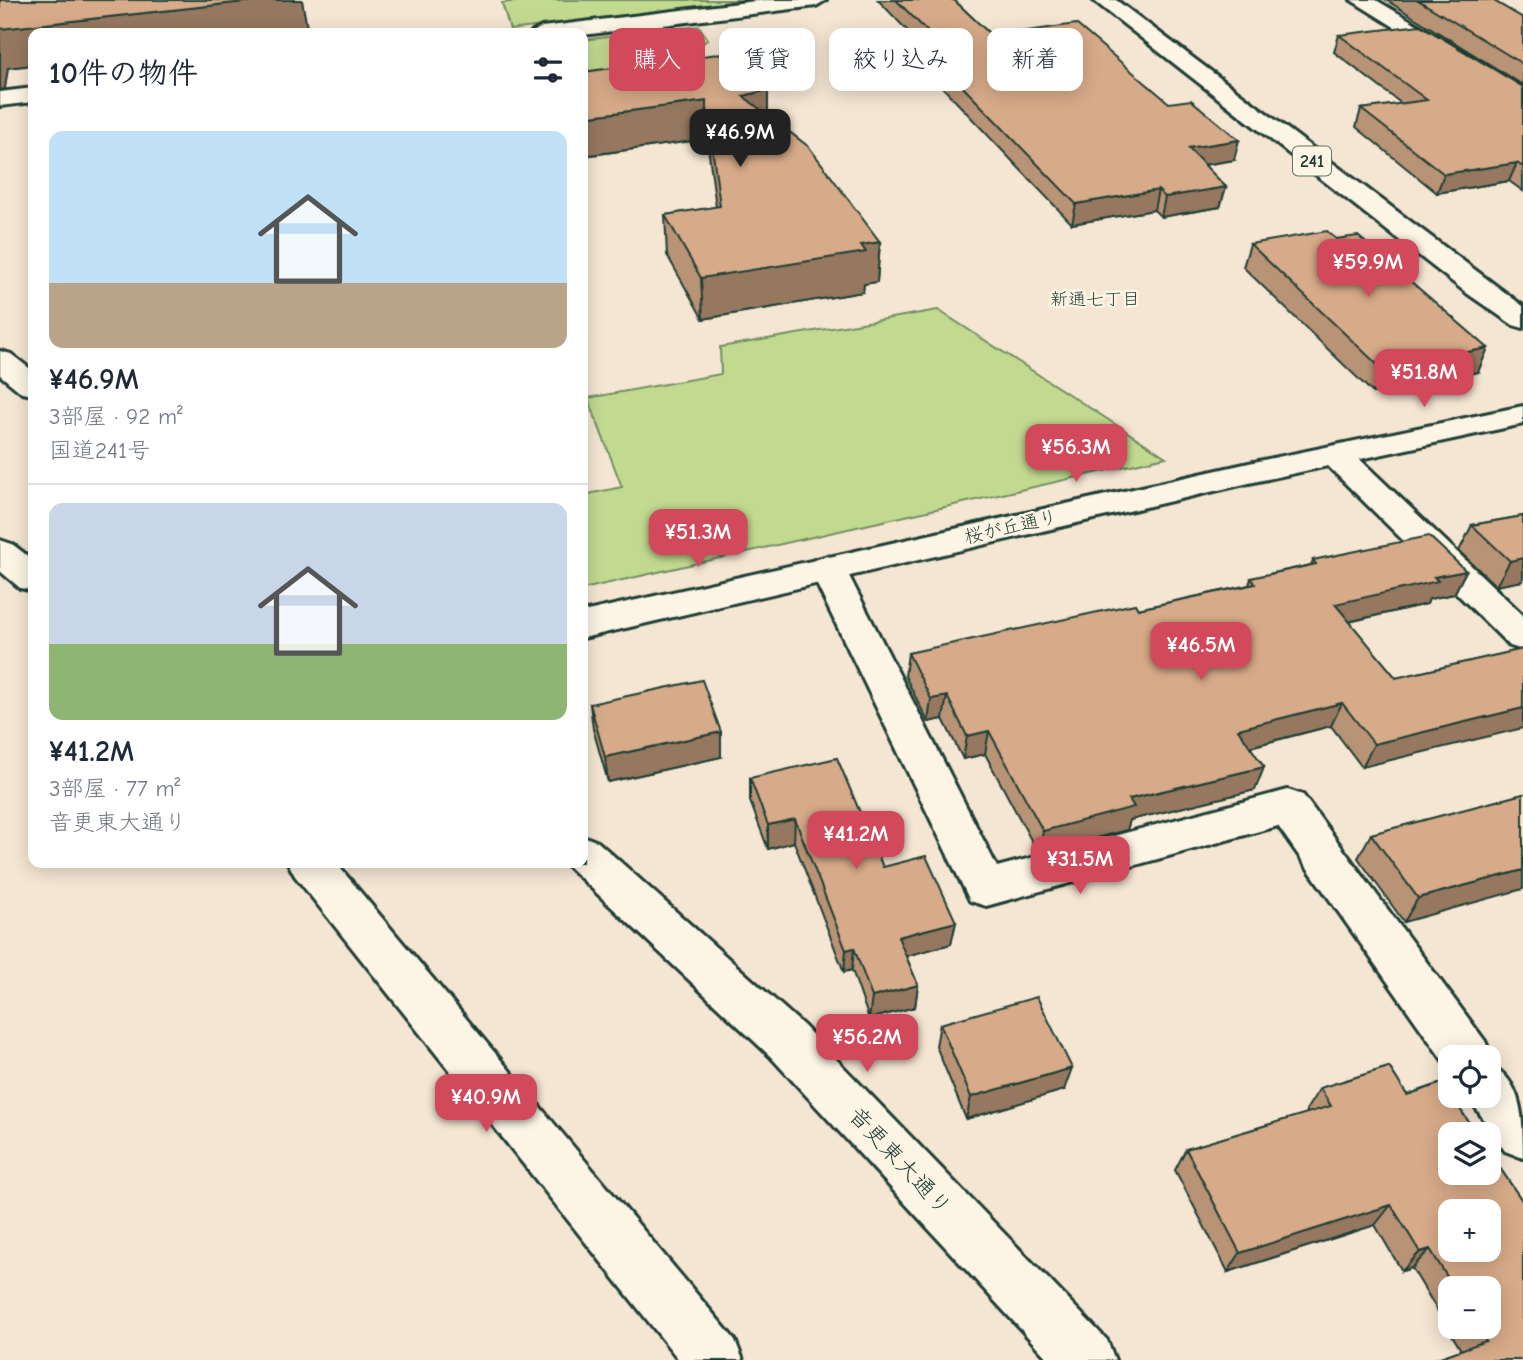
<!DOCTYPE html>
<html lang="ja">
<meta charset="utf-8">
<style>
:root{--surface:#fff;--page:#f2f2f3;--text:#1f2937;--muted:#747a83;--line:#e0e1e3;--accent:#d1495b}
body{margin:0;font-family:"Comic Neue","Klee One",sans-serif;background:var(--page);color:var(--text);height:100vh;display:flex;flex-direction:column;font-size:26px;white-space:nowrap}
*{box-sizing:border-box;margin:0}
p{font-size:23px;color:var(--muted)}
.icon{flex:none;width:38px;height:38px;fill:none;stroke:currentColor;stroke-width:2;stroke-linecap:round;stroke-linejoin:round}
.map{position:relative;flex:1;overflow:hidden}
.details{position:absolute;left:28px;top:28px;width:560px;height:840px;display:flex;flex-direction:column;background:var(--surface);border-radius:14px;box-shadow:0 4px 18px #0003}
.details>*{flex:none}
.guide{position:absolute;left:609px;top:28px;width:665px;height:63px;display:flex;gap:14px}
.buttons{position:absolute;left:1438px;top:1045px;display:grid;gap:14px}
.buttons a{display:grid;place-items:center;width:63px;height:63px;border-radius:14px;background:var(--surface);box-shadow:0 4px 18px #0003;font-size:35px}
.price{position:absolute;translate:-50% -60px;padding:0 16px;border-radius:14px;background:var(--accent);color:#fff;font-size:23px;line-height:46px;filter:drop-shadow(0 2px 4px #0008)}
.price::after{content:'';position:absolute;left:50%;top:42px;width:21px;height:16px;margin-left:-10px;background:inherit;clip-path:polygon(0 0,100% 0,50% 100%)}
.price.current{background:#222;color:#fff}
ul{padding:0;list-style:none}
li{display:grid;align-content:center;gap:14px;height:371px;padding:0 21px}
li+li{border-top:2px solid var(--line)}
li span{display:grid;place-items:center;height:217px;border-radius:14px;color:#555}
li>.icon{margin-inline-start:auto}
span .icon{width:126px;height:126px;fill:#fffc;stroke-width:1}
li b{font-size:30px}
h2{display:flex;justify-content:space-between;align-items:center;height:84px;padding:0 21px;font-size:30px}
.pill{padding:0 24px;border-radius:14px;background:var(--surface);box-shadow:0 4px 18px #0003;font-size:24px;line-height:63px}
.pill.current{background:var(--accent);color:#fff}
.map>svg:first-child{display:block}
</style>
<div class="map">
<svg width="1523" height="1360" viewBox="0 0 1523 1360">
<rect width="100%" height="100%" fill="#f5e6d3"/>
<filter id="ink" filterUnits="userSpaceOnUse"><feTurbulence type="fractalNoise" baseFrequency=".0143" numOctaves="2"/><feDisplacementMap in="SourceGraphic" scale="14" xChannelSelector="R" yChannelSelector="G"/><feConvolveMatrix kernelMatrix="1 2 1 2 8 2 1 2 1" color-interpolation-filters="sRGB"/></filter>
<g filter="url(#ink)">
<g fill="#c2da90" stroke="#708c62" stroke-width="2">
<path d="M526 0H755L510 30 502 3Z"/>
<path d="M699 26 708 39 653 85 583 94V40Z"/>
<path d="M938 310 1166 457 583 589V495L622 487 588 398 721 374 720 347Z"/>
</g>
<g fill="none" stroke-linecap="round" stroke-linejoin="round">
<defs>
<g id="street">
<path d="M764 0H826L816 6 583 35 531 33 542 27Z"/>
<path d="M1351 0H1376L1523 87V104L1515 102Z"/>
<path d="M33 88V102L0 106V92Z"/>
<path d="M1337 446 1349 449 1523 615V650L1510 646 1325 463 1321 456 1325 449Z"/>
<path d="M0 540 12 544 33 560V591L20 588 0 571Z"/>
<path d="M827 556 840 560 845 568 997 867 1288 790 1303 795 1485 1041 1492 1057 1489 1063V1057H1451V1072L1278 826 986 906 970 901 809 568 814 560Z"/>
<path d="M288 863H336L735 1340 743 1360H679L295 876Z"/>
<path d="M1489 1064C1523 1081 1523 1118 1523 1158L1505 1151 1468 1096H1489Z"/>
</g>
<g id="secondary">
<path d="M0 351 11 354 33 371V395L22 393 0 375Z"/>
<path d="M1523 406V424L1249 483 583 638V612L1249 463Z"/>
<path d="M583 836 598 842 804 1026 1107 1340 1115 1360H1049L770 1056 568 866 566 863H583Z"/>
</g>
<path id="highway" d="M1093 0H1116L1523 306V328L1513 325 1468 294Z"/>
</defs>
<use href="#street" stroke="#1f3d34" stroke-width="6"/>
<use href="#secondary" stroke="#1f3d34" stroke-width="6"/>
<use href="#highway" stroke="#1f3d34" stroke-width="6"/>
<use href="#street" fill="#fcf5e5" fill-rule="evenodd"/>
<use href="#secondary" fill="#fcf5e5" fill-rule="evenodd"/>
<use href="#highway" fill="#fcf5e5" fill-rule="evenodd"/>
</g>
<g fill="#b99376" stroke="#1f3d34" stroke-width="2" fill-rule="evenodd">
<path d="M878 0H954L992 36 1234 160 1204 165 1226 187 1220 207 1161 217 1154 210 1072 224 926 70 928 52Z"/>
<path d="M1386 0H1492L1523 18V85Z"/>
<path d="M1339 35 1523 87V191L1509 181 1437 193 1356 127 1361 109 1402 104 1334 52Z"/>
<path d="M583 72 768 90V115L880 242 877 282 864 284 863 292 703 319 667 255 665 215 716 207 707 139 583 156Z"/>
<path d="M1250 244 1478 372 1373 393 1243 267Z"/>
<path d="M1523 516V581L1496 586 1459 551 1472 525Z"/>
<path d="M1313 560 1466 571 1454 594 1429 599 1427 604 1349 622 1396 678 1523 649 1362 767 1331 726 1250 747 1264 767 1255 790 1130 820 1127 830 1038 853 985 754 963 759 943 719 928 722 905 676 908 653 1138 609 1249 585 1251 578 1311 565Z"/>
<path d="M590 704 721 757 608 782 593 729Z"/>
<path d="M750 778 883 867 956 922 951 944 906 956 918 985 915 1007 869 1019 852 970 844 972 794 842 768 849 750 801Z"/>
<path d="M1523 794 1404 922 1358 858 1371 834Z"/>
<path d="M940 1024 1064 1090 966 1119 936 1046Z"/>
<path d="M1389 1067 1407 1095 1442 1083 1477 1134H1451V1172H1489V1152L1523 1202V1360H1432L1461 1350 1412 1268 1402 1271 1375 1225 1228 1272 1175 1170 1186 1149 1308 1113 1306 1110 1320 1088ZM1451 1211H1489V1250H1451ZM1451 1288H1489V1326H1451Z"/>
</g>
<g fill="#967860" stroke="#1f3d34" stroke-width="2">
<path d="M262 0H302L308 33H33V65L8 68 5 89 0 90V29Z"/>
<path d="M768 90V127L743 96Z"/>
<path d="M706 101 707 139 583 156V117Z"/>
<path d="M1239 140 1234 160 1183 168 1188 148Z"/>
<path d="M1517 163 1509 181 1437 193 1444 174Z"/>
<path d="M1226 187 1220 207 1161 217 1165 197Z"/>
<path d="M1158 190 1154 210 1072 224 1076 204Z"/>
<path d="M880 242 877 282 864 284 863 292 703 319 701 278 861 245Z"/>
<path d="M1488 348 1478 372 1373 393 1382 369Z"/>
<path d="M1523 558V581L1496 586 1510 561Z"/>
<path d="M1466 571 1454 594 1429 599 1427 604 1325 627 1335 604 1434 577Z"/>
<path d="M947 696 943 719 928 722 931 699Z"/>
<path d="M1342 703 1331 726 1229 752 1238 729Z"/>
<path d="M1523 708V728L1362 767 1374 744Z"/>
<path d="M989 731 985 754 963 759 967 736Z"/>
<path d="M721 732V757L608 782 605 757Z"/>
<path d="M1264 767 1255 790 1130 820 1127 830 1038 853 1043 831 1129 799Z"/>
<path d="M795 819 794 842 768 849V825Z"/>
<path d="M1523 870V889L1404 922 1418 898Z"/>
<path d="M956 922 951 944 895 959 898 937Z"/>
<path d="M854 948 852 970 844 972 846 950Z"/>
<path d="M918 985 915 1007 869 1019 872 997Z"/>
<path d="M1072 1068 1064 1090 966 1119 971 1097Z"/>
<path d="M1391 1205 1375 1225 1228 1272 1240 1253Z"/>
<path d="M1430 1249 1412 1268 1402 1271 1420 1252Z"/>
</g>
<g fill="#d7ab89" stroke="#1f3d34" stroke-width="2" fill-rule="evenodd">
<path d="M0 0H262L0 29Z"/>
<path d="M896 0H954L992 36 1076 24 1169 103 1191 100 1239 140 1188 148 1226 187 1165 197 1158 190 1076 204 928 51 945 49Z"/>
<path d="M1418 0H1492L1523 18V64Z"/>
<path d="M1420 25 1523 87V167L1517 163 1444 174 1361 109 1427 100 1339 35Z"/>
<path d="M740 51 768 90 743 96 809 147 880 242 861 245 866 252 701 278 665 215 720 206 706 101 583 117V72Z"/>
<path d="M1327 231 1336 239 1358 236 1488 348 1382 369 1250 244Z"/>
<path d="M1523 516V558L1510 561 1472 525Z"/>
<path d="M1429 536 1466 571 1434 577 1438 581 1335 604 1396 678 1523 649V708L1374 744 1342 703 1238 729 1264 767 1129 799 1134 807 1043 831 989 731 967 736 947 696 931 699 908 653 1135 604 1138 609 1255 584 1251 578 1316 564 1313 560Z"/>
<path d="M702 680 721 732 605 757 590 704Z"/>
<path d="M837 758 883 867 926 856 956 922 898 937 918 985 872 997 854 948 846 950 795 819 768 825 750 778Z"/>
<path d="M1523 794V870L1418 898 1371 834Z"/>
<path d="M1037 997 1072 1068 971 1097 940 1024Z"/>
<path d="M1389 1067 1407 1095 1442 1083 1477 1134H1451V1172H1489V1152L1523 1202V1360H1432L1486 1341 1477 1326H1489V1288H1454L1430 1249 1420 1252 1391 1205 1240 1253 1186 1149 1331 1106 1320 1088ZM1451 1211H1489V1250H1451Z"/>
</g>
</g>
<g text-anchor="middle" dominant-baseline="central" stroke-width="5" stroke-linejoin="round" paint-order="stroke">
<rect fill="#fcf5e5" stroke="#617469" stroke-width="2" x="1293" y="146.5" width="38" height="29" rx="5"/>
<g font-size="18" font-weight="bold" fill="#1f3d34">
<text x="1312" y="161">241</text>
</g>
<g font-size="18" fill="#1f3d34" stroke="#fcf5e5">
<text x="1095" y="299">新通七丁目</text>
</g>
<g font-size="19" fill="#1f3d34" stroke="#fcf5e5">
<text transform="translate(1011 527) rotate(-13)">桜が丘通り</text>
</g>
<g font-size="23" fill="#1f3d34" stroke="#fcf5e5">
<text transform="translate(900 1161) rotate(47)">音更東大通り</text>
</g>
</g>
</svg>
<div class="buttons">
<a><svg class="icon" aria-label="locate" viewBox="0 0 24 24"><circle cx="12" cy="12" r="6"/><path d="M12 2v4M12 18v4M2 12h4M18 12h4"/></svg></a>
<a><svg class="icon" aria-label="layers" viewBox="0 0 24 24"><path d="M12 4l9 5-9 5-9-5zM3 14l9 5 9-5"/></svg></a>
<a>+</a>
<a>−</a>
</div>
<b class="price current" style="left:740px;top:169px">¥46.9M</b>
<b class="price" style="left:1368px;top:299px">¥59.9M</b>
<b class="price" style="left:1424px;top:409px">¥51.8M</b>
<b class="price" style="left:1076px;top:484px">¥56.3M</b>
<b class="price" style="left:698px;top:569px">¥51.3M</b>
<b class="price" style="left:1201px;top:682px">¥46.5M</b>
<b class="price" style="left:856px;top:871px">¥41.2M</b>
<b class="price" style="left:1080px;top:896px">¥31.5M</b>
<b class="price" style="left:867px;top:1074px">¥56.2M</b>
<b class="price" style="left:486px;top:1134px">¥40.9M</b>
<div class="guide">
<a class="pill current">購入</a>
<a class="pill">賃貸</a>
<a class="pill">絞り込み</a>
<a class="pill">新着</a>
</div>
<section class="details">
<h2>10件の物件<svg class="icon" aria-label="filters" viewBox="0 0 24 24"><path d="M4 7h16M4 17h16"/><circle cx="9" cy="7" r="2"/><circle cx="15" cy="17" r="2"/></svg></h2>
<ul>
<li><span style="background:linear-gradient(#bfe0f5 70%,#b9a48a 0)"><svg class="icon" aria-label="home" viewBox="0 0 24 24"><path d="M3 11l9-7 9 7M6 9v11h12V9"/></svg></span><div><b>¥46.9M</b><p>3部屋 · 92 m²</p><p>国道241号</p></div></li>
<li><span style="background:linear-gradient(#c9d6e8 65%,#8fb573 0)"><svg class="icon" aria-label="home" viewBox="0 0 24 24"><path d="M3 11l9-7 9 7M6 9v11h12V9"/></svg></span><div><b>¥41.2M</b><p>3部屋 · 77 m²</p><p>音更東大通り</p></div></li>
</ul>
</section>
</div>
